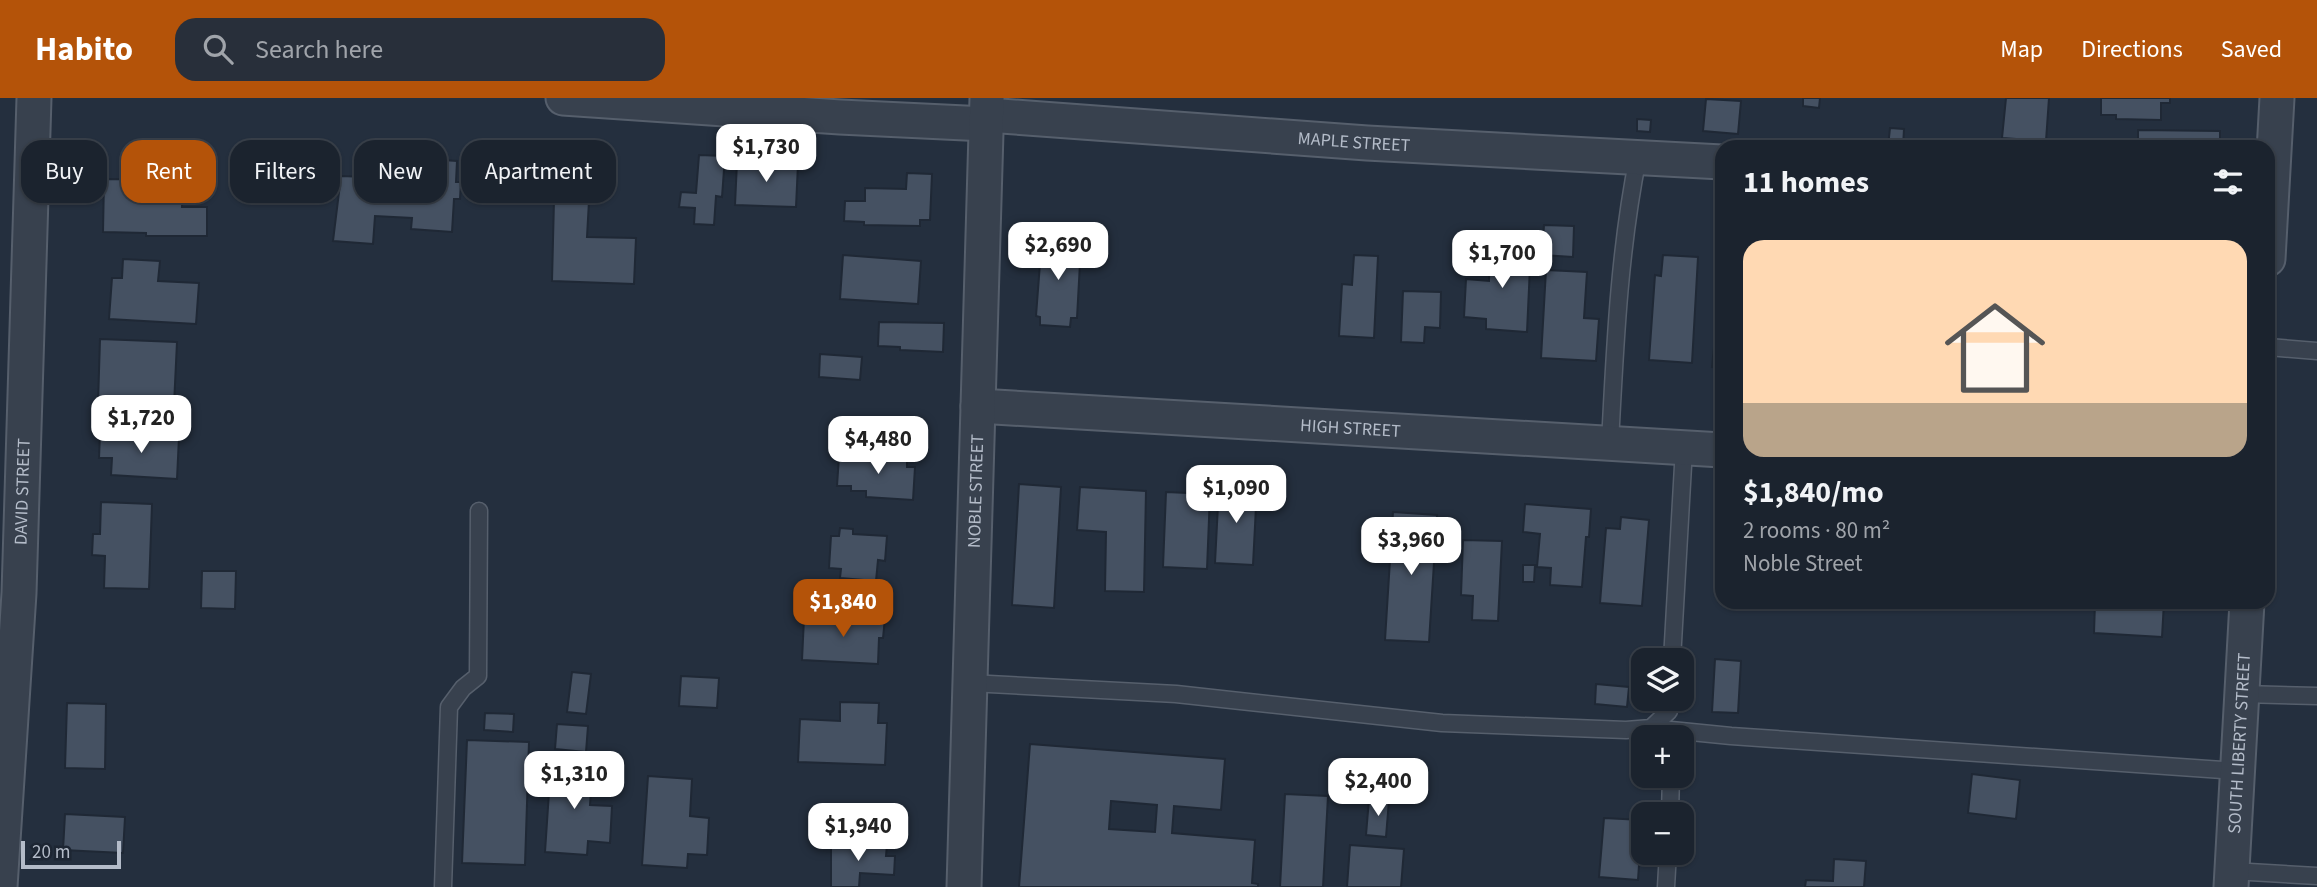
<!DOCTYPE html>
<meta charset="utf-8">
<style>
:root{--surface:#1b232e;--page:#282f3a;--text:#f1f3f6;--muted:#a0a4aa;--line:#39404a;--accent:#b45309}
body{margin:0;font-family:"Source Sans 3",sans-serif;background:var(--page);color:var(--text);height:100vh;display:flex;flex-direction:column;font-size:26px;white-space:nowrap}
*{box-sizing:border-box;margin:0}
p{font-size:23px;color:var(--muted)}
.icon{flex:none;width:38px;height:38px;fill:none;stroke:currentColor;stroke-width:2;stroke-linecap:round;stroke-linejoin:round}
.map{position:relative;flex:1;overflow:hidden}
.side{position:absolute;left:1715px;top:42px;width:560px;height:469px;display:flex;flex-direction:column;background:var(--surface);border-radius:21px;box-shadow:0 2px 5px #0004,0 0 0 2px var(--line)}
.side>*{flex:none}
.top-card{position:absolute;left:21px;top:42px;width:665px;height:63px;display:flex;gap:14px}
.fabs{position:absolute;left:1631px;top:550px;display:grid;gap:14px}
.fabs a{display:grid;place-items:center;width:63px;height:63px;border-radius:14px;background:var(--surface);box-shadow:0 2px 5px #0004,0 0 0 2px var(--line);font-size:35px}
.scale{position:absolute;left:21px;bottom:18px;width:100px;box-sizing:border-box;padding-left:7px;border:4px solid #b4bcc9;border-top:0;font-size:19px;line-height:24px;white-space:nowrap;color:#b4bcc9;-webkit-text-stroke:5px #1d2633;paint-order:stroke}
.price{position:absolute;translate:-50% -60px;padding:0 16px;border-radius:14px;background:#fff;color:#222;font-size:23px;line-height:46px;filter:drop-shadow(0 2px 4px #0008)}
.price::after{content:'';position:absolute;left:50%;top:42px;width:21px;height:16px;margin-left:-10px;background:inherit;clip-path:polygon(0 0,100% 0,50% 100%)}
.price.on{background:var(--accent);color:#fff}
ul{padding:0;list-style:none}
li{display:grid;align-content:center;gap:14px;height:371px;padding:0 28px}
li+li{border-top:2px solid var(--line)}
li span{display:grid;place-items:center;height:217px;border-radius:21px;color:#555}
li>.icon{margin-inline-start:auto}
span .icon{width:126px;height:126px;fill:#fffc;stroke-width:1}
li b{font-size:30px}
h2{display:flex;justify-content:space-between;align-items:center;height:84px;padding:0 28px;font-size:30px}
.pill{padding:0 24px;border-radius:21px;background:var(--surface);box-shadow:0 2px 5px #0004,0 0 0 2px var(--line);font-size:24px;line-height:63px}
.pill.on{background:var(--accent);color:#fff}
header{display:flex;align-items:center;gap:42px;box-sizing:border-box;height:98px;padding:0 35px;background:var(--accent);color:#fff}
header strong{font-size:33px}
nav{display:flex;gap:38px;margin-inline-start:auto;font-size:24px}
.search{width:490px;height:63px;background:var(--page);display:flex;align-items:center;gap:18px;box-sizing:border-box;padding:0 24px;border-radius:21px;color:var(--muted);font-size:26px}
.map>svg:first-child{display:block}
</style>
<header>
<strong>Habito</strong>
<div class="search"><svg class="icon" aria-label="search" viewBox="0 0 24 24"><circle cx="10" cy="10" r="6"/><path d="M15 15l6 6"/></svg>Search here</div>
<nav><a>Map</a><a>Directions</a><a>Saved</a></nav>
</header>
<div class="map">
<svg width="2317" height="789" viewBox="0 0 2317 789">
<rect width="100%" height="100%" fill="#242f3e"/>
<g fill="#455162" stroke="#1f2835" stroke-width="2" fill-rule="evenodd">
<path d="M1803 0H1820L1819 10 1803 8Z"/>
<path d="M2006 0H2049L2046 43 2002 40Z"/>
<path d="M2101 0H2170V5H2161V22L2116 21V17H2101Z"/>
<path d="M1706 1 1741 3 1738 36 1703 33Z"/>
<path d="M1637 21 1651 22 1650 34 1637 33Z"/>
<path d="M1890 30 1904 31 1903 49H1888Z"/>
<path d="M2138 32 2220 33V49H2138Z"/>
<path d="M699 57 725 58 722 99 716 98 714 127 694 126 695 110 679 109 681 94 696 95Z"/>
<path d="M416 60 457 63 456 84H461L460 101H454L452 134 411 131 412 120 375 118 373 146 333 143 341 78 366 79V74L395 76V82L414 83Z"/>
<path d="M737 64 798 66 796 109 735 107Z"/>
<path d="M907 75 932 76 930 122H920V128L864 127V124L844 123 845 103H865V90L906 91Z"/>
<path d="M104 81 183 82 182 109H207V138H146V135L103 134Z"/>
<path d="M554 102 589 103 587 139 636 140 634 186 552 183Z"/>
<path d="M1544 127 1574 128 1573 159 1542 157Z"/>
<path d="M1042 139 1078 141 1077 165H1080L1077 220H1071L1070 229 1040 227V219L1036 218Z"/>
<path d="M1490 145 1531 147 1527 234 1486 231V221L1464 219 1466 181 1489 183Z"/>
<path d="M843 157 921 163 918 206 840 201Z"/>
<path d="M1354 157 1378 158 1374 240 1339 238 1342 186 1352 187Z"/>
<path d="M1663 157 1698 159 1692 265 1649 262 1655 177 1661 178Z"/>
<path d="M123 161 160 163 158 183 199 185 196 226 109 221 112 180H122Z"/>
<path d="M1546 172 1587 174 1584 220 1599 221 1596 263 1541 260Z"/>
<path d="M1720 191 1722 192V270L1712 269Z"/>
<path d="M1403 193 1441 194 1440 230 1425 229 1424 245 1401 244Z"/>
<path d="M879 224 944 225 943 254 900 252V249L878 248Z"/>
<path d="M100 241 177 244 174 307 98 305Z"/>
<path d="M820 256 862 259 860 282 819 279Z"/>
<path d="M100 335 179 339 177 381 111 377 112 360H99Z"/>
<path d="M853 356 907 359V369H915L913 402 866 399V393H851V388H837L839 358H853Z"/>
<path d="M1019 386 1061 389 1054 510 1012 507Z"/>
<path d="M1219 387 1257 389 1253 467 1215 465Z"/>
<path d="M1080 389 1146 393 1144 494 1105 493 1106 434 1077 432Z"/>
<path d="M1166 394 1210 396 1207 471 1163 469Z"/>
<path d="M101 404 152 406 149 491 104 490 105 458 92 457 93 436H100Z"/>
<path d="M1525 406 1591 411 1589 439H1586L1582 489 1550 487 1551 470 1537 469 1540 436 1523 434Z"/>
<path d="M1393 414 1437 417 1429 544 1385 542Z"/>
<path d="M1621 419 1649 422 1642 508 1600 505 1606 430 1620 431Z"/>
<path d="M1718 420H1722V467H1720L1721 449H1717Z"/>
<path d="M840 430 853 431V436L887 438 885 463 878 462 876 483 840 480 841 471 829 470 831 438H839Z"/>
<path d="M1463 442 1502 443 1498 523 1472 522 1473 498 1461 497Z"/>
<path d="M1523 467H1535L1534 484H1523Z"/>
<path d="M202 473H236L235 511 201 510Z"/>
<path d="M2095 504H2164L2162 539 2094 535Z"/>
<path d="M821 517 885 520 883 540H879L878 566 802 562 804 520 821 522Z"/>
<path d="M1715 561 1741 563 1738 615 1712 614Z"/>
<path d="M572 574 591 576 586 616 567 614Z"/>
<path d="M681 578 719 580 717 610 679 608Z"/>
<path d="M1596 586 1629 589 1627 609 1595 606Z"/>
<path d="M840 604 879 605 878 625H887L885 667 798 664 800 621 840 623Z"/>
<path d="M67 605 106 606 105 671 65 670Z"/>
<path d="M485 615 514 616 513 634 484 632Z"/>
<path d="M557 626 588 628 586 654 555 651Z"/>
<path d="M467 642 529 644 525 767 462 765Z"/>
<path d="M1030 646 1225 661 1221 712 1174 708 1172 735 1255 742 1252 785 1258 786V789H1019ZM1111 703 1157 707 1155 734 1109 731Z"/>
<path d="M551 664 593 666 590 707 612 708 610 745 588 743 587 757 545 754Z"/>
<path d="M1972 676 2020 682 2016 721 1968 715Z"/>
<path d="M648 678 692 681 690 718 709 720 707 757 688 756 687 770 642 767Z"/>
<path d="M1285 696 1328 698 1323 789H1280Z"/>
<path d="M1369 701 1389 702 1386 739 1366 737Z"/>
<path d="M65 716 125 719 123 755 63 752Z"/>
<path d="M1604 720 1642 722 1638 782 1599 779Z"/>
<path d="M831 743 887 747 886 758H895L894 777 860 775 859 789H831Z"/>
<path d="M1350 747 1404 751 1401 789H1347Z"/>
<path d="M1834 761 1866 763 1864 789H1805L1806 782 1833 783Z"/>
</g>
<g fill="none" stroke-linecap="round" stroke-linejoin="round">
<defs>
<g id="lane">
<path d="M2268 249 2317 253"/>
<path d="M1610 345C1615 249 1619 153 1638 59"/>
<path d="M1672 562 1684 350"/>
<path d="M970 585 1176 596 1442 625 1626 632 1651 630 1669 613 1670 600"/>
<path d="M2242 596 2317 598"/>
<path d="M1651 630 1731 638 2237 673"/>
<path d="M1670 716 1671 677"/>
<path d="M2232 773 2317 778"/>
<path d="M443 789 449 609 463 590 478 578 479 413"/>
<path d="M1666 789 1668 754"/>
</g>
<g id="street">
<path d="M563 0 840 19 986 26"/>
<path id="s1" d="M987 17 1367 45 1722 64"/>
<path d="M2268 161 2277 0"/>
<path id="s2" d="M978 308 1722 352"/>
<path id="s3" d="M0 789 19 495 34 0"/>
<path id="s4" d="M964 789 987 0"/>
<path id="s5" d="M2231 789 2247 504"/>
</g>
</defs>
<use href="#lane" stroke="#565f6c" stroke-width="19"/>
<use href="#street" stroke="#565f6c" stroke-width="37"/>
<use href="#lane" stroke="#38414e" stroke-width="16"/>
<use href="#street" stroke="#38414e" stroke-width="33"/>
</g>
<g text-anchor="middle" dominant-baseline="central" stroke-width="5" stroke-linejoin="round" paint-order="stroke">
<g font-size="18" fill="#b4bcc9" stroke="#1d2633">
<text stroke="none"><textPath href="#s1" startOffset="368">MAPLE STREET</textPath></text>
<text stroke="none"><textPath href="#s2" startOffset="373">HIGH STREET</textPath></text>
<text stroke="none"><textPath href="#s4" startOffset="396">NOBLE STREET</textPath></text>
<text stroke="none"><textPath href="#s3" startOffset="396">DAVID STREET</textPath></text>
<text stroke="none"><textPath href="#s5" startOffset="144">SOUTH LIBERTY STREET</textPath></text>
</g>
</g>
</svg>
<div class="fabs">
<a><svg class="icon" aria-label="layers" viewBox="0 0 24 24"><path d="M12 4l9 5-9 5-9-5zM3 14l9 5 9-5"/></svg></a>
<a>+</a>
<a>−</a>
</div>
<div class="scale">20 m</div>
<b class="price" style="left:766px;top:86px">$1,730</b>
<b class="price" style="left:1058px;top:184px">$2,690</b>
<b class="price" style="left:1502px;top:192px">$1,700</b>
<b class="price" style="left:141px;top:357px">$1,720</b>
<b class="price" style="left:878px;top:378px">$4,480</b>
<b class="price" style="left:1236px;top:427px">$1,090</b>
<b class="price" style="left:1411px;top:479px">$3,960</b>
<b class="price on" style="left:843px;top:541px">$1,840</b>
<b class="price" style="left:574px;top:713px">$1,310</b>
<b class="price" style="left:1378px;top:720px">$2,400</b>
<b class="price" style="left:858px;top:765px">$1,940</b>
<div class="top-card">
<a class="pill">Buy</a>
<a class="pill on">Rent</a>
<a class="pill">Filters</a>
<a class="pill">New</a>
<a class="pill">Apartment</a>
</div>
<section class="side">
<h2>11 homes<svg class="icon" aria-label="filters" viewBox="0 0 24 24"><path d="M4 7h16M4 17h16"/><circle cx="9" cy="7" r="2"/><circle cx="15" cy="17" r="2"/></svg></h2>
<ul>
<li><span style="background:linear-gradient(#ffd9b3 75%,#b9a48a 0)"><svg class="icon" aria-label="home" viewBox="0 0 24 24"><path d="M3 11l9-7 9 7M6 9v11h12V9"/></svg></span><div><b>$1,840/mo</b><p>2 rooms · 80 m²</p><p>Noble Street</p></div></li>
</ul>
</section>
</div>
